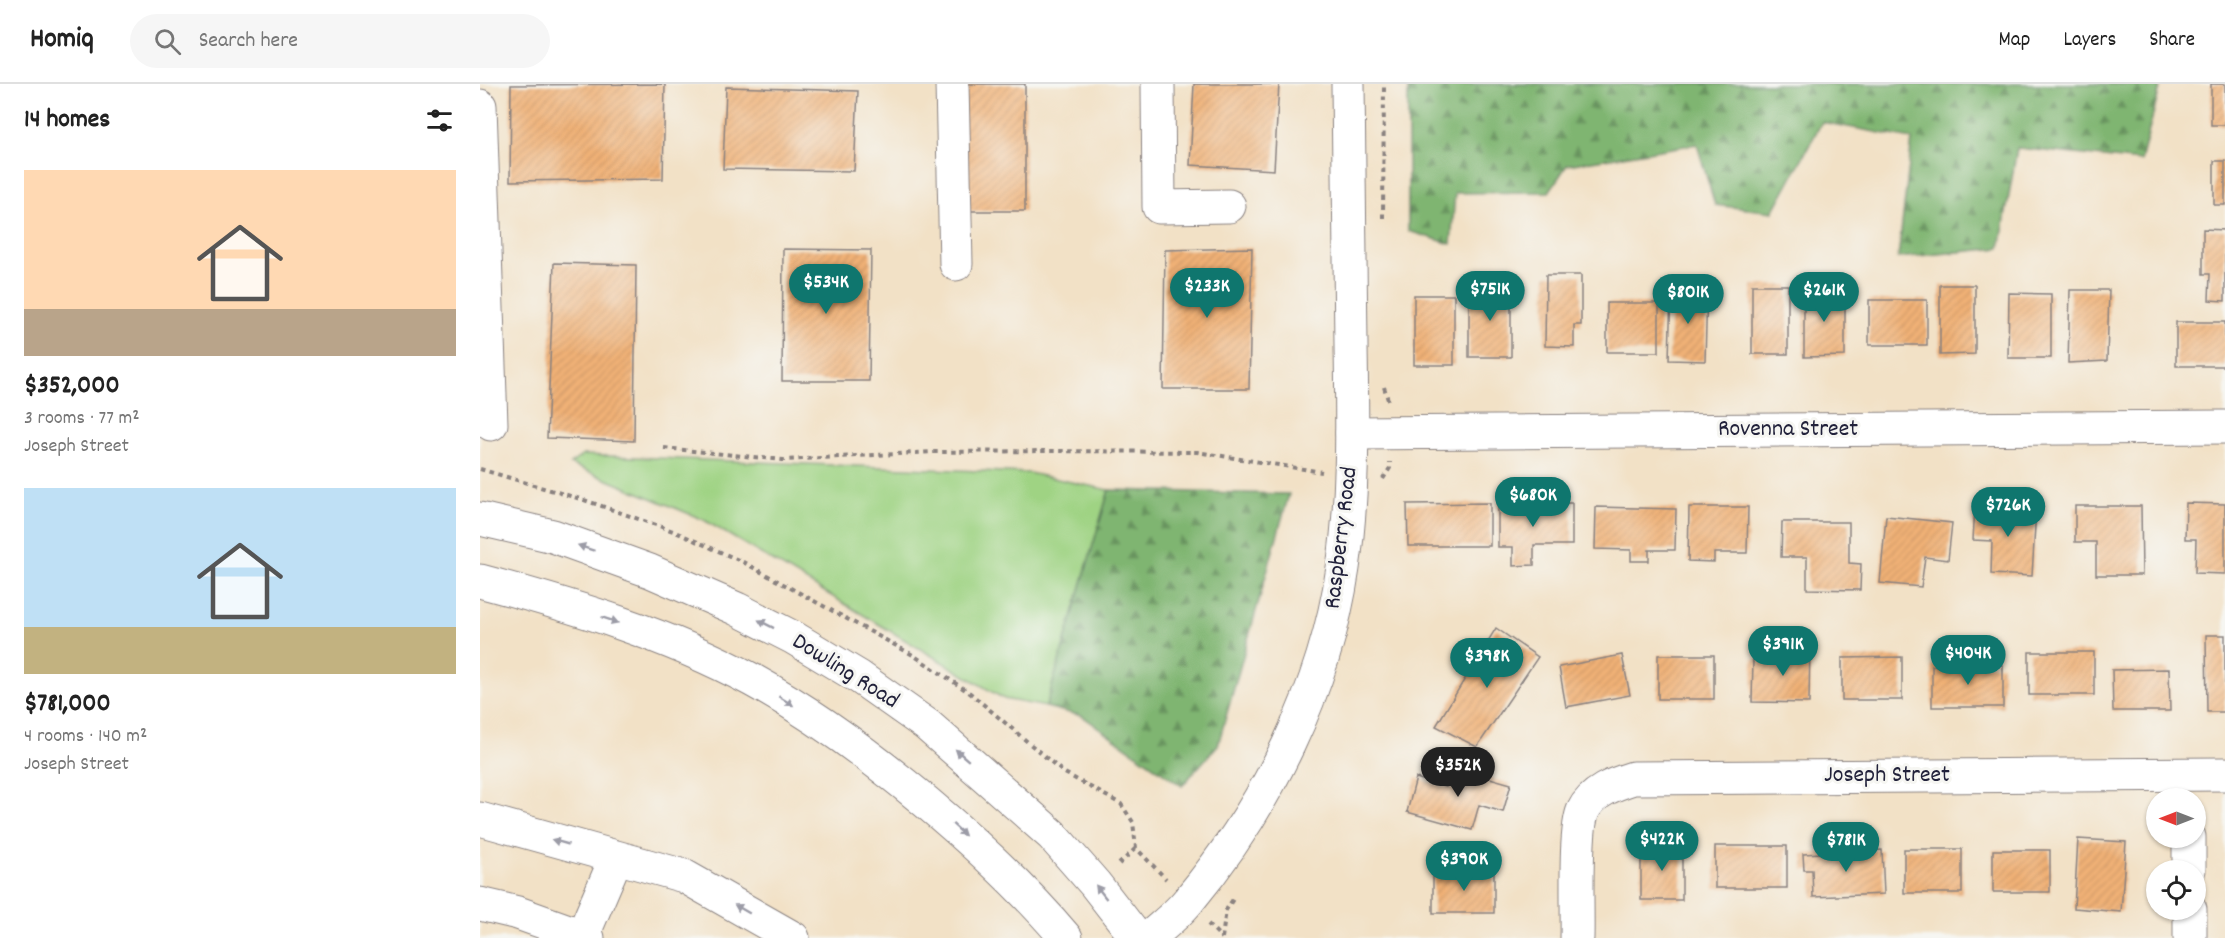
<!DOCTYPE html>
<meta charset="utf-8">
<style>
:root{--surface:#fff;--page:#f6f6f6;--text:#222;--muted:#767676;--line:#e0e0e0;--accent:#0f766e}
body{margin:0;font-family:Dekko,sans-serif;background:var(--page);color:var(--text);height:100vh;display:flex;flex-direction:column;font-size:22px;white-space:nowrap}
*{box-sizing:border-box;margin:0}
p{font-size:20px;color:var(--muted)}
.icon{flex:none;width:33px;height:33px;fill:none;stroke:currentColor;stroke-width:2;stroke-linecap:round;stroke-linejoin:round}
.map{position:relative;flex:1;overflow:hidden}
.panel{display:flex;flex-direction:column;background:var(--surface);width:480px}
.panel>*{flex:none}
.needle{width:39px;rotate:270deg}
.buttons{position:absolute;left:1666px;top:704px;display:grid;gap:12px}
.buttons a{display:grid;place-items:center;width:60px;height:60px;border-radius:50%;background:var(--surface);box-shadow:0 2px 4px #0004;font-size:30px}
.price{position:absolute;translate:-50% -51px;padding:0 14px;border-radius:21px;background:var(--accent);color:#fff;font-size:20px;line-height:39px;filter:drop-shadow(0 2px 3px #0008)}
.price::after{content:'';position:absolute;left:50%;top:36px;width:18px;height:14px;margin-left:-9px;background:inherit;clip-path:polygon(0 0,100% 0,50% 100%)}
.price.on{background:#222;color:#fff}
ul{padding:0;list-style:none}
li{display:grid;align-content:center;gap:12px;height:318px;padding:0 24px}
li span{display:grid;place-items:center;height:186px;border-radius:0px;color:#555}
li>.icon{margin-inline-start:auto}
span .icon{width:108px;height:108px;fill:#fffc;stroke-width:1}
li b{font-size:26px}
h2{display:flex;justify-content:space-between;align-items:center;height:72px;padding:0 24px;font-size:26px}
header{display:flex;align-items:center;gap:36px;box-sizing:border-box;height:84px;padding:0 30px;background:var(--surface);border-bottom:2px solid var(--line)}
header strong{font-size:28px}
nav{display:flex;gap:33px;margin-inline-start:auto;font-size:21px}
.search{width:420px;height:54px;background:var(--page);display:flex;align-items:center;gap:15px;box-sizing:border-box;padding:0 21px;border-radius:33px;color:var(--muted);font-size:22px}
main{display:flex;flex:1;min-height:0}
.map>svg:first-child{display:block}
</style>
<header>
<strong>Homiq</strong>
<div class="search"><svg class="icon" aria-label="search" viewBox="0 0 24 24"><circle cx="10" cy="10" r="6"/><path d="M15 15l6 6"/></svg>Search here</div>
<nav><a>Map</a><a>Layers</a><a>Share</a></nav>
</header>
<main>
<section class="panel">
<h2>14 homes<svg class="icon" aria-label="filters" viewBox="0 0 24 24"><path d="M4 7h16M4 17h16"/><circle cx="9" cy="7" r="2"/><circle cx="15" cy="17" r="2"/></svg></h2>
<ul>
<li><span style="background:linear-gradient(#ffd9b3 75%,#b9a48a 0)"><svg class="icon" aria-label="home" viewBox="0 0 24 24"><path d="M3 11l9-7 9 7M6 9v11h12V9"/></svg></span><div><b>$352,000</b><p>3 rooms · 77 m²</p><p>Joseph Street</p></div></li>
<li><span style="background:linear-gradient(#bfe0f5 75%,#c2b280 0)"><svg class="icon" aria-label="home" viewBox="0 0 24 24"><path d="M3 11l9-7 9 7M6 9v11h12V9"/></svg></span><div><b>$781,000</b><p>4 rooms · 140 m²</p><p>Joseph Street</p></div></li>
</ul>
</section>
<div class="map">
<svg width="1745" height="854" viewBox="0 0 1745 854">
<defs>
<pattern id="forest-firs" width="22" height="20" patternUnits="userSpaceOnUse" patternTransform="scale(1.5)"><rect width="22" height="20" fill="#7fb571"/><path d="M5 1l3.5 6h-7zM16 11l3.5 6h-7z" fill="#68935e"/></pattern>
<pattern id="building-hatch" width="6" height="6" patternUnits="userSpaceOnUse" patternTransform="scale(1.5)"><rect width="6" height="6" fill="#f0b176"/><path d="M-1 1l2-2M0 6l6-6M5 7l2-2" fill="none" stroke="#ce9867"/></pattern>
</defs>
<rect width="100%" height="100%" fill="#f6f6f2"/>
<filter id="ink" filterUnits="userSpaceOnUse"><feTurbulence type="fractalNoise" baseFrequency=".0167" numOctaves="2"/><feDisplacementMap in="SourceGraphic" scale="12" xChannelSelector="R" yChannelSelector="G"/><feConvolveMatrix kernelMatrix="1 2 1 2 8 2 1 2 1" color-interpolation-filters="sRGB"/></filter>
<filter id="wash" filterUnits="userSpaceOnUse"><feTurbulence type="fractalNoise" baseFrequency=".008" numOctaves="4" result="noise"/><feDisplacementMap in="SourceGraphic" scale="24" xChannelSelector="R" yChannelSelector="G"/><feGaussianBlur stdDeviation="1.35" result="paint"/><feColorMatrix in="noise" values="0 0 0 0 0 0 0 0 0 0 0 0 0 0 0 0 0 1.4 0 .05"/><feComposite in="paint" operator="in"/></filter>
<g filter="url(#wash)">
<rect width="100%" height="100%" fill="#f2e1c6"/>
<path fill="#9fd383" stroke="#607a5f" stroke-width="1.5" d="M103 371 549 389 629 406 566 623 524 615 224 436 90 380Z"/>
<g fill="url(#forest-firs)" stroke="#506c56" stroke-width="1.5">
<path d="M928 0H1681L1661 77 1537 64 1520 164 1418 174 1432 55 1342 38 1293 128 1235 121 1217 60 1087 81 1069 108 975 109 971 160 928 147Z"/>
<path d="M629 406 809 410 738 661 702 702 602 632 566 623Z"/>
</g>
<g id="blocks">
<g fill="url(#building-hatch)">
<path d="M185 0 183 95 30 97 31 1Z"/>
<path d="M480 0H545V127H482Z"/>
<path d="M714 0H799L794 86 710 81Z"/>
<rect x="1731" y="0" width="14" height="41"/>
<path d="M246 3 378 7 374 87 243 85Z"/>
<rect x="1734" y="77" width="11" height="44"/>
<path d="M1723 145 1745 146V217L1729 216 1730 190H1723Z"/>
<path d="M772 164 769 305H683L685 166Z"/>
<path d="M303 165 391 166 389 297H302Z"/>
<path d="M74 179 156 181 154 357 67 354Z"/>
<path d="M1066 191H1101V241H1094V263L1065 262Z"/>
<rect x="1272" y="201" width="36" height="69"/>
<path d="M1460 201H1495V270L1460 271Z"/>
<rect x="989" y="203" width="42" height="70"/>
<path d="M1191 205 1227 206 1225 277 1189 276Z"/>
<path d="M1365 205V272L1324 273V206Z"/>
<path d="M1590 206H1629L1627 277 1588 279Z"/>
<path d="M1529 209 1571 210V274H1528Z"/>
<rect x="934" y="211" width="40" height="70"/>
<rect x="1389" y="216" width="58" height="45"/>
<rect x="1127" y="219" width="52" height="49"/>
<rect x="1696" y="238" width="49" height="44"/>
<path d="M1010 419V462H928L927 420Z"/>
<path d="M1018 419H1092V461H1054V481L1033 482V463H1018Z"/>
<path d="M1706 419 1745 420V490L1715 489 1716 455H1705Z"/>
<path d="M1495 422 1556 425 1552 492 1511 490 1512 457 1493 456Z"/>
<path d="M1595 422H1661L1662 491H1616V458H1595Z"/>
<path d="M1116 423 1196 425 1195 466H1169V477H1151V466L1115 465Z"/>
<path d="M1209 423H1268L1267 469H1234V478L1208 477Z"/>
<path d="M1406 432 1472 439 1468 476 1445 473 1441 503 1400 499Z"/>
<path d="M1302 438H1369V479L1381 480 1380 506 1327 505V473H1301Z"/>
<path d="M1016 544 1058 573 997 663 956 642Z"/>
<path d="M1726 551H1745V628H1727Z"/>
<path d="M1306 558H1330L1329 619 1272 618 1273 575H1306Z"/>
<rect x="1549" y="568" width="65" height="43"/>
<path d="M1142 571 1150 611 1086 623 1079 583Z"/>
<rect x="1178" y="571" width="56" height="44"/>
<path d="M1422 573V616H1362V574Z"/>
<path d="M1523 581V623H1452V582Z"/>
<path d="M1689 585 1690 627H1633L1632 586Z"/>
<path d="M971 683 1031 700 1023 728 999 721 992 746 927 728 936 694 966 703Z"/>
<path d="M1598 755 1646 758 1641 828 1594 824Z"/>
<rect x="1161" y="761" width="41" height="55"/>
<rect x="1235" y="762" width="72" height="42"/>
<rect x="1424" y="765" width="58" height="44"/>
<path d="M1402 766 1404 810 1333 813 1332 786H1324L1323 770Z"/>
<rect x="1513" y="766" width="57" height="42"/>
<rect x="953" y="788" width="61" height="41"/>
</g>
</g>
</g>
<g filter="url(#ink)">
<use href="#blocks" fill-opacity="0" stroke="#8a8280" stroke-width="1.5"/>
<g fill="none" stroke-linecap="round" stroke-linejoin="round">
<defs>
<g id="minor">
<path d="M472 0 476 180"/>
<path d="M678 0 679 123 749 122"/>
<path d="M0 22 11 340"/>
<path d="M872 349 1745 343"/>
<path d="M0 735 204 792 313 854"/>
<path d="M1709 753V786"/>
<path d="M0 820 38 829 108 854"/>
<path d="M1710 825V854"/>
<path d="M103 851 136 774"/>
<path d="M1097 854C1098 827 1094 748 1103 727 1112 708 1134 700 1153 694L1745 690"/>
</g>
<g id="major">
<path d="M0 435 73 452 170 487 257 525 314 554 379 593 447 641 572 751 615 800 657 854"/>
<path d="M0 497C93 522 187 550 272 596 334 630 392 673 446 718 496 760 544 804 586 854"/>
<path d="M669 854C682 842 698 830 709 816 787 722 845 606 863 484 874 410 872 335 871 261 870 174 869 87 868 0"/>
</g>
</defs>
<use href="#minor" stroke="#8a8280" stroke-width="35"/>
<use href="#major" stroke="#8a8280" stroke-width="35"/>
<g stroke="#8a8280" stroke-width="4" stroke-dasharray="4.5 4.5" stroke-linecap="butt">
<path d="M903 134 904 0"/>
<path d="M904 303 909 319"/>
<path d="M184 364 303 376 453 368 569 367 717 368 842 388"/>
<path d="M0 385 107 417 193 447 263 478 433 571 490 609 583 688 641 720 653 738 656 764 686 795"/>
<path d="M903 395 910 384V378"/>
<path d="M639 780 656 764"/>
<path d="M728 840 742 854"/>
<path d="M742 854 746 826 755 812"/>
</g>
<use href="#minor" stroke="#fff" stroke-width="33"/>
<use href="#major" stroke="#fff" stroke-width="33"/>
</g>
<defs><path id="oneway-solid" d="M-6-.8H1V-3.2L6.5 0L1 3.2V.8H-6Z" transform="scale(1.5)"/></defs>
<g fill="#9c9ca7">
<use href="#oneway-solid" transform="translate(106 464) rotate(-161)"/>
<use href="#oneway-solid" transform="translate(130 536) rotate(19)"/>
<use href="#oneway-solid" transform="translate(286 540) rotate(-153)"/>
<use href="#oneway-solid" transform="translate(306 617) rotate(32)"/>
<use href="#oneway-solid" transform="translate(482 671) rotate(-139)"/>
<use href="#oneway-solid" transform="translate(479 746) rotate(42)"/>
<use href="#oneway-solid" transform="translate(80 758) rotate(-164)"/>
<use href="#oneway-solid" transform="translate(621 808) rotate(-128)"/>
<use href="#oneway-solid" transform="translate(262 825) rotate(-150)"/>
</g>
</g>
<g text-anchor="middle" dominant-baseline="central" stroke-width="6" stroke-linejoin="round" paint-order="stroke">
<g font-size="24" fill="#22223b" stroke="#f6f6f2">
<text x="1308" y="346">Rovenna Street</text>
<text transform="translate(862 454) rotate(-83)">Raspberry Road</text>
<text transform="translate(365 588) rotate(32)">Dowling Road</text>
<text x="1407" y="692">Joseph Street</text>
</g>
</g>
</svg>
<div class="buttons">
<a><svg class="needle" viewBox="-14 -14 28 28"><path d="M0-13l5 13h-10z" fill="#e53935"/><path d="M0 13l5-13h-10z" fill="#767676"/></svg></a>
<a><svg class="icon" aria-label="locate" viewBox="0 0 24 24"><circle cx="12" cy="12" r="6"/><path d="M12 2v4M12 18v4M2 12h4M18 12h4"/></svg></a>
</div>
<b class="price" style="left:346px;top:231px">$534K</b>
<b class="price" style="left:727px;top:235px">$233K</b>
<b class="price" style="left:1010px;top:238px">$751K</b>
<b class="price" style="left:1344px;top:239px">$261K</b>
<b class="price" style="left:1208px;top:241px">$801K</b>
<b class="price" style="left:1053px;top:444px">$680K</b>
<b class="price" style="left:1528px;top:454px">$726K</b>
<b class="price" style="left:1303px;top:593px">$391K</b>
<b class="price" style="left:1488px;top:602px">$404K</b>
<b class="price" style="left:1007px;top:605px">$398K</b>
<b class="price on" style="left:978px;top:714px">$352K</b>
<b class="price" style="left:1182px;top:788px">$422K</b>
<b class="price" style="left:1366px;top:789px">$781K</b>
<b class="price" style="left:984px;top:808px">$390K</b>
</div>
</main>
